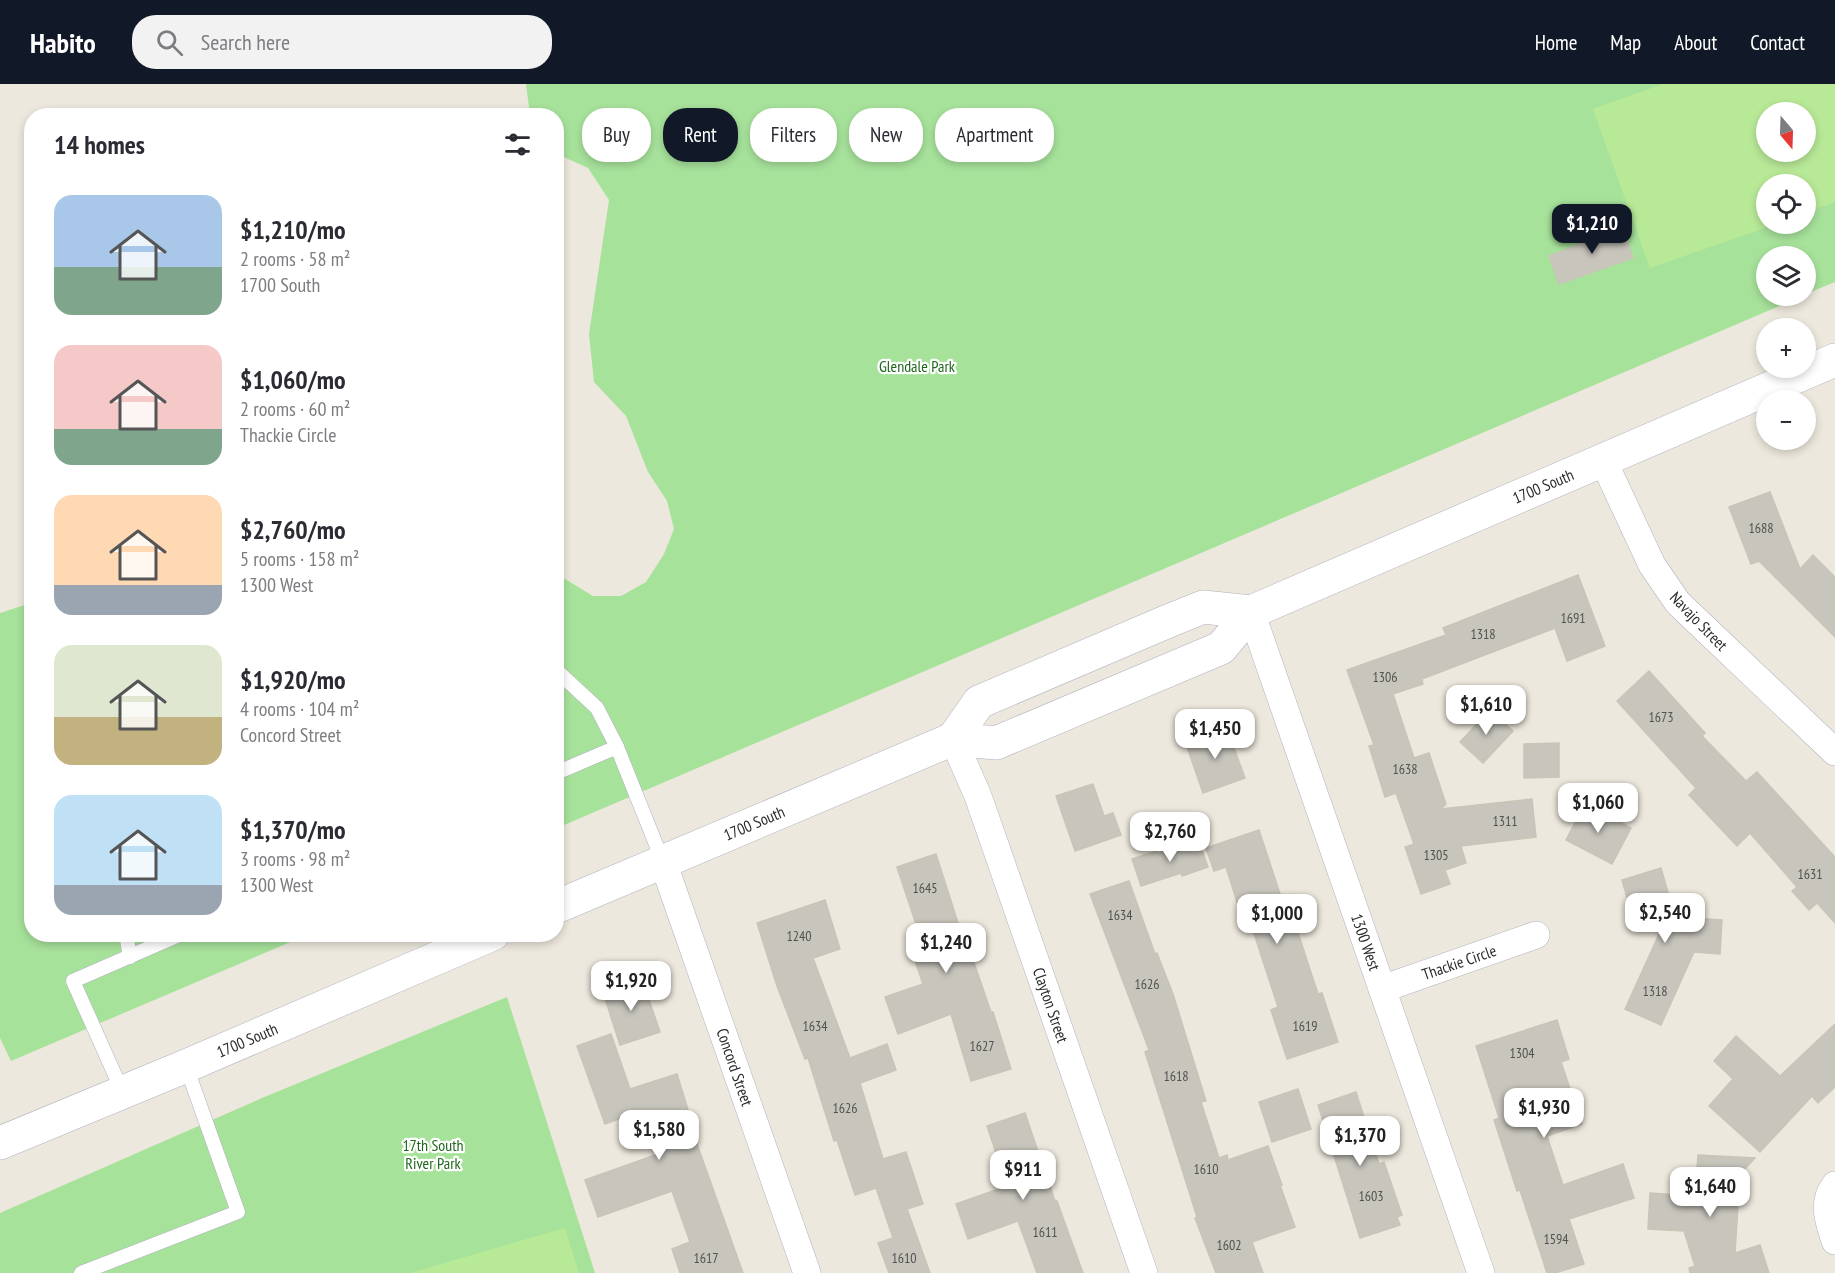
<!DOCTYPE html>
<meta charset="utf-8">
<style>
:root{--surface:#fff;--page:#f2f2f3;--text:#2b2b33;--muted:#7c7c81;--accent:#111827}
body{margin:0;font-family:"PT Sans Narrow",sans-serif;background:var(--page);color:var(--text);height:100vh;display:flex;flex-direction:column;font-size:22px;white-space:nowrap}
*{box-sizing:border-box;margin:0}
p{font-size:20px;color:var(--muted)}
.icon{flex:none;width:33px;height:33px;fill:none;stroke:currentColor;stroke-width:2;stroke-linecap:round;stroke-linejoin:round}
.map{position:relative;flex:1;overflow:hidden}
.sheet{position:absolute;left:24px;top:24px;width:540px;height:834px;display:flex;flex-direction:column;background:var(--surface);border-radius:24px;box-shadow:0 3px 9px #0003}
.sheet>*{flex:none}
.hud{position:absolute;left:582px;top:24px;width:570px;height:54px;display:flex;gap:12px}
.needle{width:39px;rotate:161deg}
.controls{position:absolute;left:1756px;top:18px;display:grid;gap:12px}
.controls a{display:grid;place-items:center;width:60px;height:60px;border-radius:50%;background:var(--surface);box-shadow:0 3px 9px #0003;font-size:30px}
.price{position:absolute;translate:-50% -51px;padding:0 14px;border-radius:12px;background:#fff;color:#222;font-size:20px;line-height:39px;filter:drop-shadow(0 2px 3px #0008)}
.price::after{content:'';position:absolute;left:50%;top:36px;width:18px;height:14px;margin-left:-9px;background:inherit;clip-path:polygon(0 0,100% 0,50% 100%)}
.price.selected{background:var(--accent);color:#fff}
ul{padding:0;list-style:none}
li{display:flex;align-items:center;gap:18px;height:150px;padding:0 30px}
li span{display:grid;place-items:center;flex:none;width:168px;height:120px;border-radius:18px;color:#555}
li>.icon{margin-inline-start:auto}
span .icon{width:72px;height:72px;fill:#fffc;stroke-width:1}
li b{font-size:26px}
h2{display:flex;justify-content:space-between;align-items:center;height:72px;padding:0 30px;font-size:26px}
.pill{padding:0 21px;border-radius:24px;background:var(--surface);box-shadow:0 3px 9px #0003;font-size:21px;line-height:54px}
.pill.selected{background:var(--accent);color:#fff}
header{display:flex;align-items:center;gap:36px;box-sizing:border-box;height:84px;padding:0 30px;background:var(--accent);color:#fff}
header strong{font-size:28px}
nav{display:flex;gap:33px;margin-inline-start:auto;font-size:21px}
.search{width:420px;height:54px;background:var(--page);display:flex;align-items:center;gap:15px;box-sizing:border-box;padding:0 21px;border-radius:24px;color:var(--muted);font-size:22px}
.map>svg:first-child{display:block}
</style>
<header>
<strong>Habito</strong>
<div class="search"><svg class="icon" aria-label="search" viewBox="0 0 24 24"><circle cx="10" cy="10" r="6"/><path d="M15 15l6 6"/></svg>Search here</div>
<nav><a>Home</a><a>Map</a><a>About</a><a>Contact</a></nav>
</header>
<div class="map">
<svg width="1835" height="1189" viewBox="0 0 1835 1189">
<rect width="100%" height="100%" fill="#ede8dd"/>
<g fill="#a7e29b" fill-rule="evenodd">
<path d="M526 0H1835V198L1806 210V172H1767V212H1803L557 744V490L593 512H621L646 498 664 470 674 445 667 417 648 388 626 332 594 298 589 250 609 116 588 84 557 70 556 32 530 31ZM1767 28H1806V68H1767ZM1767 100H1806V140H1767Z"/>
<path d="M31 519 32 850 307 851 11 977 0 954V529Z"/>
<path d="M507 913 595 1189H0V1129L262 1014Z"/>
</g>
<g fill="#b8e997" fill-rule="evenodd">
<path d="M1663 0H1835V118L1806 129V100H1767V140H1776L1650 184 1593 25ZM1767 28H1806V68H1767Z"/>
<path d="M565 1144 579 1189H410Z"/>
</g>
<g fill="#c8c5bd" stroke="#c8c5b7" stroke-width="1.5">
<path d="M1622 142 1633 174 1559 200 1549 172 1580 160 1579 157Z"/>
<path d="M1770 408 1800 485 1813 471 1835 493V553L1759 477 1751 480 1729 423Z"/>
<path d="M1578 491 1605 562 1567 577 1555 544 1422 595 1423 600 1393 610 1414 674 1429 669 1446 720 1441 725 1532 715 1536 753 1461 762 1466 779 1445 786 1450 800 1421 810 1405 763 1414 760 1396 709 1385 713 1369 662 1374 661 1347 586 1446 551 1443 544Z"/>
<path d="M1649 587 1705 649 1702 652 1746 697 1757 688 1835 773V839L1817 819 1809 826 1792 807 1797 803 1750 749 1737 762 1689 711 1696 704 1617 617Z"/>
<path d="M1490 626 1513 647 1483 679 1460 658Z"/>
<path d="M1226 642 1245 694 1203 709 1185 657Z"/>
<path d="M1559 659V693L1524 694V660Z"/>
<path d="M1093 700 1104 732 1113 729 1121 751 1075 767 1056 712Z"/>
<path d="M1585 720 1631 744 1612 780 1566 756Z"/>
<path d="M1259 746 1286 828 1291 827 1318 910 1322 909 1338 958 1287 975 1271 926 1278 923 1244 819 1238 821 1226 783 1214 787 1206 764Z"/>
<path d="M1198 755 1208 783 1182 792 1181 789 1141 802 1132 775 1157 767 1158 769Z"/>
<path d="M936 770 959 842 961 841 991 928H993L1011 985 971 997 951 930 898 950 885 913 923 900 909 859 921 855 897 783Z"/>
<path d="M1661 784 1675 833 1722 836 1720 870 1694 868 1661 941 1625 925 1665 837 1636 845 1622 796Z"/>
<path d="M1129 797 1155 870 1157 869 1173 910 1206 1017 1201 1018 1219 1074 1227 1071 1228 1076 1268 1062 1282 1101H1280L1295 1143 1252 1158 1263 1189H1216L1195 1134 1197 1133 1145 968 1149 966 1090 810Z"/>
<path d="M825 816 840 865 813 874 850 974 887 960 896 986 860 999 883 1075 906 1068 923 1120 907 1125 930 1189H889L878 1159 893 1154 876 1104 855 1111 837 1056 834 1057 808 974 805 975 777 902 757 839Z"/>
<path d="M642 895 660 948 620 961 603 908Z"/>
<path d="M1557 936 1569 975 1561 978 1582 1040 1547 1052 1563 1101 1623 1080 1634 1114 1569 1135 1584 1180 1555 1189H1547L1520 1106 1517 1107 1494 1036 1499 1034 1476 962Z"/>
<path d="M1835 940V1003L1818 1019 1812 1012 1760 1068 1709 1022 1733 995 1714 977 1736 952 1780 992Z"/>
<path d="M611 950 630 1005 677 990 694 1045 692 1046 743 1189H680L672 1165 690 1158 672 1107 598 1133 585 1096 658 1070 644 1026 605 1040 577 962Z"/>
<path d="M1298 1005 1311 1045 1272 1058 1259 1018Z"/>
<path d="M1356 1008 1379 1080 1384 1078 1402 1131 1397 1133 1400 1141 1360 1154 1318 1021Z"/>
<path d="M1025 1029 1055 1117H1057L1083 1189H1037L1018 1137 968 1155 956 1120 1007 1102 987 1042Z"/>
<path d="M1698 1071 1755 1074 1740 1090 1735 1169 1760 1161 1769 1189H1690L1689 1184 1695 1182 1684 1147 1648 1145 1650 1109 1695 1112Z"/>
</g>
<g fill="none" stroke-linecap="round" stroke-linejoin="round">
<defs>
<g id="lane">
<path d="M556 586 597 624 617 663"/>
<path d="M556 689 617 663 663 778"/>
<path d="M126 850 130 873"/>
<path d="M123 1009 73 897 181 850"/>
<path d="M81 1189 238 1128 186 982"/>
</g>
<g id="street">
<path d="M1603 376 1652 481 1678 519 1835 668"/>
<path d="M1251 528 1481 1189"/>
<path d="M953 655 978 712 1144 1189"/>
<path d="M663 778 807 1189"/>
<path d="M1382 905 1536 851"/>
<path d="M1835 1101C1821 1119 1829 1138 1835 1157"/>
</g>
<g id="secondary">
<path d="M953 655 979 618 1166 538 1203 523 1251 528"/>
<path d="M556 823 953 655 996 659 1183 580 1221 564 1251 528 1835 276"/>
<path d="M0 1059 186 982 493 850"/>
</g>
</defs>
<use href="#lane" stroke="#b1b1be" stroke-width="15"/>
<use href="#street" stroke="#b1b1be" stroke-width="28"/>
<use href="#secondary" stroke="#b1b1be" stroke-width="34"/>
<use href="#lane" stroke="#fff" stroke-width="14"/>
<use href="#street" stroke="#fff" stroke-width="27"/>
<use href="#secondary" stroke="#fff" stroke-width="33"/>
</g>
<g text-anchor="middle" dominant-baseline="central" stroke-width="4.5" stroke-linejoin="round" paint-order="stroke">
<g font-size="14" fill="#525250">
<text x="1761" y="444">1688</text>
<text x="1573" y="534">1691</text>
<text x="1483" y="550">1318</text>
<text x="1385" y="593">1306</text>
<text x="1661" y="633">1673</text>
<text x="1405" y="685">1638</text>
<text x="1505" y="737">1311</text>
<text x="1436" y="771">1305</text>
<text x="1810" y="790">1631</text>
<text x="925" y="804">1645</text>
<text x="1120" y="831">1634</text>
<text x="799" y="852">1240</text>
<text x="1147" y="900">1626</text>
<text x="1655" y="907">1318</text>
<text x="815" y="942">1634</text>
<text x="1305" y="942">1619</text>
<text x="982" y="962">1627</text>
<text x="1522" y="969">1304</text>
<text x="1176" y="992">1618</text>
<text x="845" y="1024">1626</text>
<text x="1206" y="1085">1610</text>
<text x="1371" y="1112">1603</text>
<text x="1045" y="1148">1611</text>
<text x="1556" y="1155">1594</text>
<text x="1229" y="1161">1602</text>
<text x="706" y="1174">1617</text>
<text x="904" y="1174">1610</text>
</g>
<g font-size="16" fill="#1e671b" stroke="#fff">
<text x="917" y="282">Glendale Park</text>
<text x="433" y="1061">17th South<tspan x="433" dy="18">River Park</tspan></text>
</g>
<g font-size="16" fill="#2b2b2b" stroke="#fff">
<text transform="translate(1543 402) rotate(-23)">1700 South</text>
<text transform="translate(1699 537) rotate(46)">Navajo Street</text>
<text transform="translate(754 739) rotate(-23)">1700 South</text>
<text transform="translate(1366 858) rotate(71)">1300 West</text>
<text transform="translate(1459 878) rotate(-19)">Thackie Circle</text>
<text transform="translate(1051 921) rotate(71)">Clayton Street</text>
<text transform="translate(247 956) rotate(-23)">1700 South</text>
<text transform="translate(735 983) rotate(71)">Concord Street</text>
</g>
</g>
</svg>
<div class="controls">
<a><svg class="needle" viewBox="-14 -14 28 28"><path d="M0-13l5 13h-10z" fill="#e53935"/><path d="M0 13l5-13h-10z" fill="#7c7c81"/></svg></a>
<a><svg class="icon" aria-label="locate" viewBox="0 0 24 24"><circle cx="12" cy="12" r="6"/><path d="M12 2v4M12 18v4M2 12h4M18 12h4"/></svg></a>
<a><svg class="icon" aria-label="layers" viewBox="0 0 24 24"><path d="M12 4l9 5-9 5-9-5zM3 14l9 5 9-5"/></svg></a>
<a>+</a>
<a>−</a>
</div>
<b class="price selected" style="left:1592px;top:171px">$1,210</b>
<b class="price" style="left:1486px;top:652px">$1,610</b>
<b class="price" style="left:1215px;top:676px">$1,450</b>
<b class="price" style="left:1598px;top:750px">$1,060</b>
<b class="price" style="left:1170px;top:779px">$2,760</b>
<b class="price" style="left:1665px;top:860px">$2,540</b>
<b class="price" style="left:1277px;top:861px">$1,000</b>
<b class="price" style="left:946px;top:890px">$1,240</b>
<b class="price" style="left:631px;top:928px">$1,920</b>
<b class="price" style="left:1544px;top:1055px">$1,930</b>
<b class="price" style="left:659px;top:1077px">$1,580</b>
<b class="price" style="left:1360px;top:1083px">$1,370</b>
<b class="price" style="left:1023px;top:1117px">$911</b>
<b class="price" style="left:1710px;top:1134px">$1,640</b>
<div class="hud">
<a class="pill">Buy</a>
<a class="pill selected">Rent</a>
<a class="pill">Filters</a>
<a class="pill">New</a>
<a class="pill">Apartment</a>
</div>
<section class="sheet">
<h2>14 homes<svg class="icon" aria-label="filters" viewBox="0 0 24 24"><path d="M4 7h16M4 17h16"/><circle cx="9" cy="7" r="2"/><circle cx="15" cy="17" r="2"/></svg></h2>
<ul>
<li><span style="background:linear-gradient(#a9c7e8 60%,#7fa58c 0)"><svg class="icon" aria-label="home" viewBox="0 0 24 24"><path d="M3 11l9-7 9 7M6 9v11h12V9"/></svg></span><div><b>$1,210/mo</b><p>2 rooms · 58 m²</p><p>1700 South</p></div></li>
<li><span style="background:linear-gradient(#f6c9c9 70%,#7fa58c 0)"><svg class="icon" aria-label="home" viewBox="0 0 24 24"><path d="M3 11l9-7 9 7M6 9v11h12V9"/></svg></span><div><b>$1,060/mo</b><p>2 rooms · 60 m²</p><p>Thackie Circle</p></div></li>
<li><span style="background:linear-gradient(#ffd9b3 75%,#9aa5b1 0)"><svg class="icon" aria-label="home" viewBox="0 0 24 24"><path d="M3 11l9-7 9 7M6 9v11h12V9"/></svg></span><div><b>$2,760/mo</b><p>5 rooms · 158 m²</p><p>1300 West</p></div></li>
<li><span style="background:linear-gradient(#dfe7d0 60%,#c2b280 0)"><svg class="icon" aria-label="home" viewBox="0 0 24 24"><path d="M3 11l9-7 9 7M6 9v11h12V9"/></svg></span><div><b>$1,920/mo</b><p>4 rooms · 104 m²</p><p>Concord Street</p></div></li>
<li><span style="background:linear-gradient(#bfe0f5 75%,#9aa5b1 0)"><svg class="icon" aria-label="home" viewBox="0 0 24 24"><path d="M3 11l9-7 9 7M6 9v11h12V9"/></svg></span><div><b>$1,370/mo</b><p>3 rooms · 98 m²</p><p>1300 West</p></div></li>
</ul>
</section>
</div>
